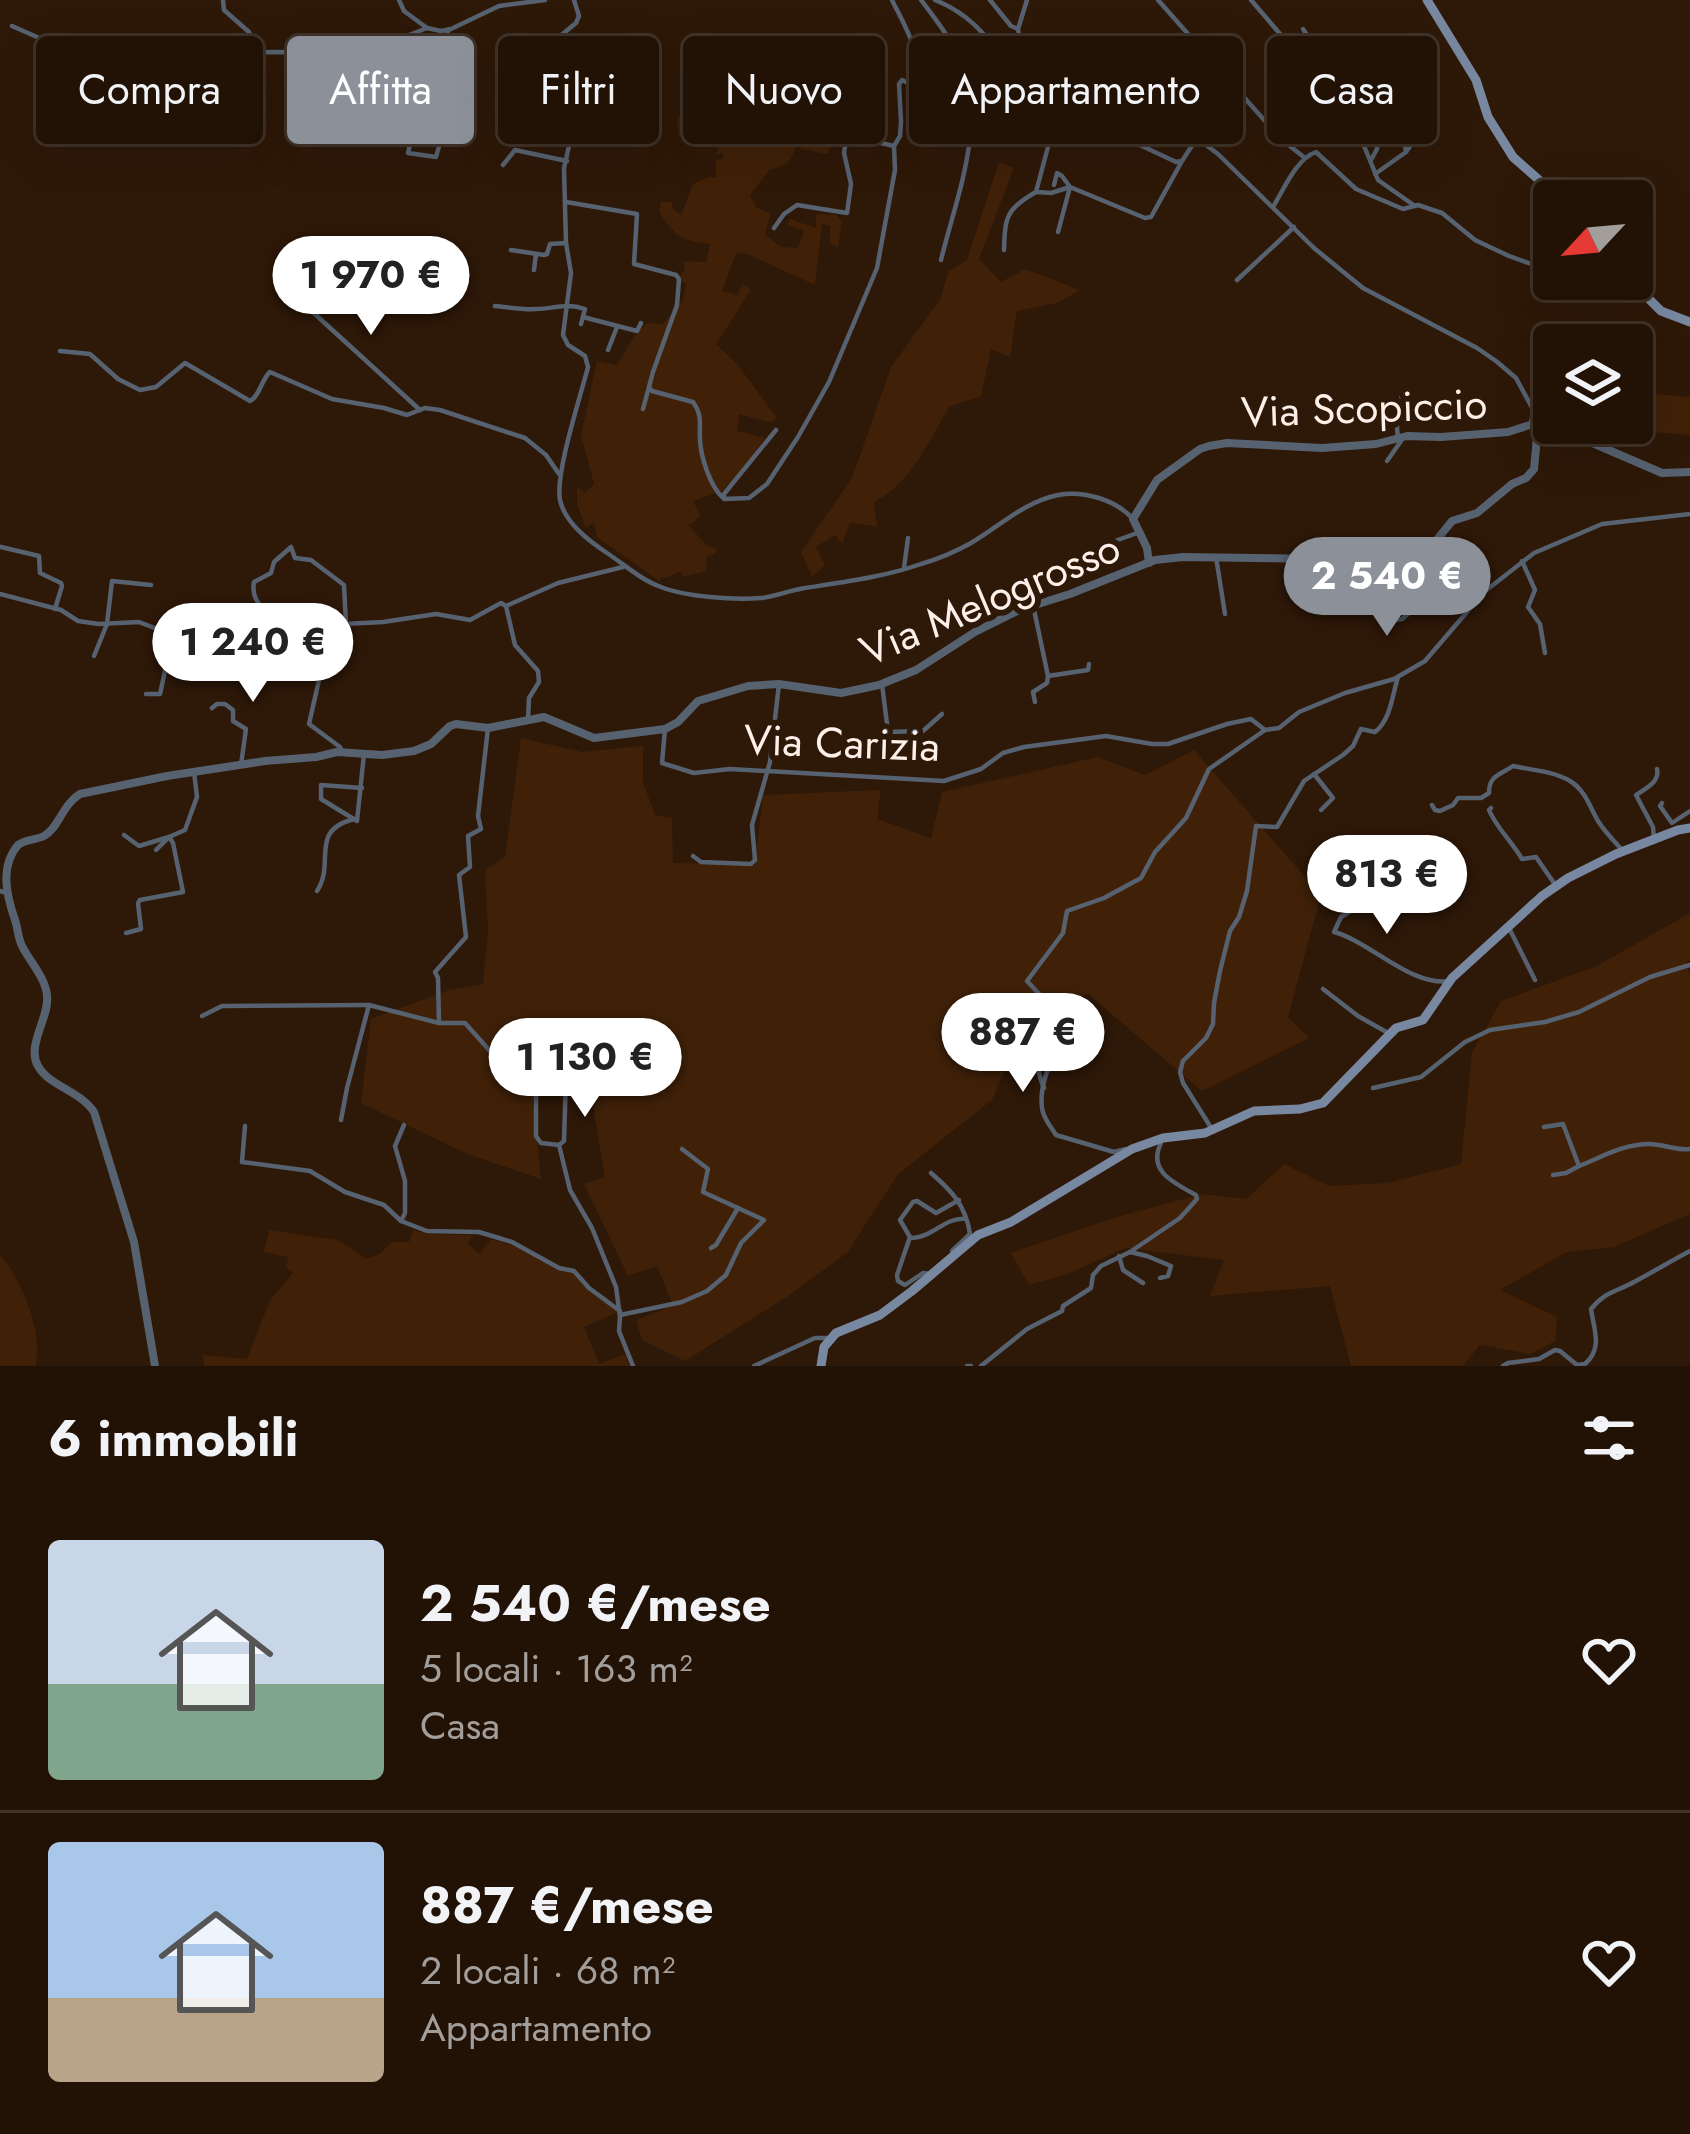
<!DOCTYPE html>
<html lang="it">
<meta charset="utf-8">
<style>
:root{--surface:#221206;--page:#2e2014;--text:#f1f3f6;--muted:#a29e9b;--line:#3f3228;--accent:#8c9099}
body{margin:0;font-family:Jost,sans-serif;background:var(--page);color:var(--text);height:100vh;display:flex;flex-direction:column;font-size:45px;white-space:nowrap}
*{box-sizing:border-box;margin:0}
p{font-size:39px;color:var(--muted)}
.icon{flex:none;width:66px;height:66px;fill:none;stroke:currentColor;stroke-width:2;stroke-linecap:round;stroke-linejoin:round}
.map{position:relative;height:1366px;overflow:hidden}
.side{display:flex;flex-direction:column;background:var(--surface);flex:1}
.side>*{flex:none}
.banner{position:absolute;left:36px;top:36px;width:1620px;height:108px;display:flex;gap:24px}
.needle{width:78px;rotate:244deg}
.tools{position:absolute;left:1533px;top:180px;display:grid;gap:24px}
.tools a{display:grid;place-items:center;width:120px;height:120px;border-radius:12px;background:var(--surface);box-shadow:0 12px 48px #0002,0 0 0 3px var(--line);font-size:60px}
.price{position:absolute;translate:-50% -102px;padding:0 27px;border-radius:42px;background:#fff;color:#222;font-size:39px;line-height:78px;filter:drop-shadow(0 3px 6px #0008)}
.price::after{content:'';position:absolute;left:50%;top:72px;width:36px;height:27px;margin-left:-18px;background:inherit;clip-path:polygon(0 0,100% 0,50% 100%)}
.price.on{background:var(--accent);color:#fff}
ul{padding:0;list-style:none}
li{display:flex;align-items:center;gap:36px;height:300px;padding:0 48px}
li+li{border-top:3px solid var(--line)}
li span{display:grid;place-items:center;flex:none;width:336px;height:240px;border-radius:12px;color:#555}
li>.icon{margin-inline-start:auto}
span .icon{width:144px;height:144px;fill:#fffc;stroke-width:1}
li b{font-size:51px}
h2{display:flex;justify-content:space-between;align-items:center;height:144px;padding:0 48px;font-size:51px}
.pill{padding:0 42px;border-radius:12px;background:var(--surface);box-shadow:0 12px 48px #0002,0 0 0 3px var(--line);font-size:42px;line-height:108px}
.pill.on{background:var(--accent);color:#fff}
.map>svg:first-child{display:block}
</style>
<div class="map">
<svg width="1690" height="1366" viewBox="0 0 1690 1366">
<rect width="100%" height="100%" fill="#2e1808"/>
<g fill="#402108">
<path d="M781 100 783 110 777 117 783 118 791 109 797 114 791 123 799 126 801 135 805 137 811 131 832 141 827 154 801 149 797 143C793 158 787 168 770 169L750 195 756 207 771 214 765 234 781 247 798 248 804 231 787 224 790 219 816 228V214L836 215 842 221 838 247 830 243V226L822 224 815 285 747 254 736 253 722 291 737 295 742 284 751 290 716 344 738 365 777 418 772 423 739 414 737 431 765 438 741 471 722 491 693 501 700 515 694 522 688 524 707 546 716 548 715 554 707 556 706 571 682 577 681 571 668 577H662L659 581 597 537 594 522 586 528 577 504V486L585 493 594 484 581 435 597 361 617 365 634 337 647 323 663 324 683 301 686 284 682 282 680 274 685 270 684 261 706 262 710 244C680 240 676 237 659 212L661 202H671L674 210 681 215 693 184 708 177H716V160L723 159V153L716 155 719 144 687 135 679 138 677 118 689 110 691 102 706 105 702 128C718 134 734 138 750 131L735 111 758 101 767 118 769 103Z"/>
<path d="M999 162 1014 168 979 259 1001 282 1025 269 1080 290 1057 303 1017 311 1010 357 991 349 981 396 949 407C930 440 910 484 874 502L877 526 850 523 842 544 835 535 816 547 825 565 812 577 801 552 852 478 891 367 941 298 948 272 967 260Z"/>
<path d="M1655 394 1690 397V435L1652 432Z"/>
<path d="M521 738 582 752 643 746V782L655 815 672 818 673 863 755 865 763 795 881 790 877 819 931 838 942 792 1098 757 1145 775 1194 750 1321 895 1288 1017 1309 1038 1202 1091 1088 994 1028 1014 992 1100 898 1174 847 1253 788 1296 685 1361 642 1340 636 1320 673 1306 657 1266 628 1276 584 1184 605 1177 581 1034 527 1038 541 1179 465 1153 361 1103 371 1019 449 990 483 984 488 930 485 870 505 857Z"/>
<path d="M1690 913V960L1686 962 1690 978V1214L1614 1247 1567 1252 1500 1290 1557 1317 1555 1341 1530 1354 1480 1345 1463 1366H1351L1330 1286 1210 1296 1224 1260 1125 1248 1065 1275 1029 1285 1011 1253 1113 1218 1202 1194 1246 1199 1284 1164 1329 1186 1388 1183 1461 1164 1472 1053 1501 1001 1597 966Z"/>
<path d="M269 1230 338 1240 367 1259 381 1253 392 1242H409L413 1230 429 1234 473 1235 468 1244 479 1254 491 1239 518 1247 555 1269 575 1274 618 1312 584 1327 599 1364 625 1354 629 1366H204L203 1355 247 1359 270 1300 293 1273 286 1268 288 1257 264 1252Z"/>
<path d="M0 1255C23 1281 42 1330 36 1366H0Z"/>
</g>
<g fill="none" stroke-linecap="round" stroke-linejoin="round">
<g stroke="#576270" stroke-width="4.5">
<path d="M223 0 224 10 249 32 257 54"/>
<path d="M399 0 404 11 427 28"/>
<path d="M574 0 579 16 576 23 559 37 550 50 543 72 549 81 578 90 580 97 564 168 566 243 571 273 563 335 568 345 585 356 588 367C580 398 555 474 560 500 565 523 589 541 607 553 625 565 641 580 661 587 686 597 733 600 761 598 775 597 790 590 805 588 844 582 884 577 921 564 938 559 955 552 971 543 1000 526 1024 502 1058 495 1084 490 1116 500 1133 519"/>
<path d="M921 0C934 17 949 36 958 55 989 121 957 194 941 260"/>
<path d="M935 0C965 12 988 34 1003 63H1008L1007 45 1013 39 1020 41 1060 69 1098 81 1190 133 1218 154 1314 248 1363 288 1477 348 1496 361 1516 378 1536 415"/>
<path d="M990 0 1011 26 1018 29 1020 41"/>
<path d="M1158 0 1281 139 1305 158"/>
<path d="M1251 0 1310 69 1327 65 1340 71 1349 85"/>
<path d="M12 26 62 48 124 59 189 60 269 52 363 53 427 28 441 31 451 29 499 6 545 0"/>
<path d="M449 29 422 93 408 153 436 157 442 136 470 131"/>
<path d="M1018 29 1027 0"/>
<path d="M1303 29 1327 65"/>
<path d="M520 115 527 101C522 89 514 76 519 63L545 59"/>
<path d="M1347 125 1352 133 1360 136 1378 180 1415 206"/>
<path d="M1366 126 1369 120 1361 101 1349 85 1368 67"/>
<path d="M1104 128 1176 162 1182 161 1197 138"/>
<path d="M1360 136 1366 126 1361 116"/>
<path d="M1049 143 1036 192 1051 193 1070 187 1062 176 1057 173 1054 185"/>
<path d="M1406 152 1426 124"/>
<path d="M1371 160 1377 149 1376 136 1379 133"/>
<path d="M503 165 515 150 567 161"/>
<path d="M1375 174 1406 152 1404 138"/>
<path d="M566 202 637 214 634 264 676 275 679 279 677 305 653 372 643 409"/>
<path d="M1273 207C1284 189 1296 159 1316 152L1356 189 1403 209 1418 205 1442 213 1475 240 1509 256 1554 272"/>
<path d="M774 228 784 214 797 205 847 213 851 184 844 153 845 146 859 138 894 146 900 136 901 122 899 84 902 80 914 86C926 59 904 25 892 0"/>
<path d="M1058 232 1070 187 1145 218 1151 217 1182 161"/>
<path d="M511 250 544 255 547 254 550 244 566 243"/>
<path d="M1004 250C1005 217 1006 209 1036 192"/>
<path d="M534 270 536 254"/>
<path d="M1572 279C1599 290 1603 290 1630 280"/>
<path d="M1237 280 1294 227"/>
<path d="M294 295 420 410"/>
<path d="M495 306C508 307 523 310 536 309 554 309 566 302 585 309L581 324"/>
<path d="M583 317 637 331 641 323"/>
<path d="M608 350 617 327"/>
<path d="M60 351 90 354 118 379 140 390 156 387 185 363 250 401C260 396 261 380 270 372L332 399 384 408 407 415 425 408 440 410 525 438 546 455 559 474"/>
<path d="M649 387 652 391 693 402C703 416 699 424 700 440 701 458 710 485 722 497"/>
<path d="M776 430 724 494V499L749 498 767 484 798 437 829 382 877 268 895 170 894 146"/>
<path d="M1398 438 1397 428 1402 392"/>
<path d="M1387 461 1401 441"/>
<path d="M1 547 39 556 40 573 61 583 62 586 55 609"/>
<path d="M1090 550 1140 532"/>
<path d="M1354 556 1387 616 1393 620 1402 619 1409 613 1410 605 1404 601"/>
<path d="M1216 557 1225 614"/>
<path d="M1522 561 1535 590 1528 607 1540 624 1545 653"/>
<path d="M904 568 908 538"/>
<path d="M1361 590V585L1367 579"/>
<path d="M0 594 61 610 78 621 99 624 139 622 157 629 229 628 244 626 261 618 289 614 344 624 383 622 436 614 470 620 501 603 506 606 558 583 623 567"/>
<path d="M1033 605 1048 676 1088 670 1089 664"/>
<path d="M506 606 515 645 538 671 539 682 529 698 528 719"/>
<path d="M269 617C260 605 251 598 254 582L271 573 274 562 291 547 295 558 311 560 344 585 346 624"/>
<path d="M332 623 309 724 340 747 342 752"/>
<path d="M94 656 107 624 112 581 151 585"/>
<path d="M882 684 888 732 923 731 942 714"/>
<path d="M146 694H160L174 630"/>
<path d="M1035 702 1033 692 1047 683 1048 676"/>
<path d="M212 708 217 704H225L233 710V721L246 729 241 765"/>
<path d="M488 728 478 816 481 829 468 836 470 867 459 875 466 937 435 972 438 978 439 1023H465L490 1051 501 1071 536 1096V1136L541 1143 559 1145 570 1190 592 1228 616 1287 620 1317 619 1331 633 1366"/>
<path d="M665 729 662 763 694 773 730 769 944 781 981 769 1003 753 1024 747 1106 736 1152 744H1168L1227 724 1251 719 1265 730 1279 728 1299 712 1345 693 1394 679 1425 661 1484 592 1534 553 1602 524 1690 514"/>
<path d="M1314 774 1333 798 1321 810"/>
<path d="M362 788 321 785V799L357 821 364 754"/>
<path d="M1662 803 1660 806 1672 823 1690 811"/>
<path d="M1432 805 1435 810 1440 811 1453 805 1458 798H1481L1489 793C1489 775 1500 775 1513 766 1531 770 1554 771 1570 781 1585 790 1590 807 1598 821 1605 832 1614 841 1623 851"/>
<path d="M1491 808 1489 810C1496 827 1512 842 1522 859L1536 857 1556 886"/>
<path d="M124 835 139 846 169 837 173 843 183 892 140 900 138 903 141 929 126 933"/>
<path d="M1654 839 1653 827 1636 795C1646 788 1660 782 1657 769"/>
<path d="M156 850 169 837 185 830 197 797 194 772"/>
<path d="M693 856 701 862 751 864 755 860 752 825 770 762 779 684"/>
<path d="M1376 880 1362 904 1341 917 1334 932C1371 942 1411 987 1450 981"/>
<path d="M0 891 3 892"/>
<path d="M317 891C336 862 308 831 354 819"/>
<path d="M1509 928 1535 980"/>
<path d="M1323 989 1358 1016 1390 1034"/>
<path d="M202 1016 222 1006 369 1005"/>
<path d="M984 1024 996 1031H1002"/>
<path d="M995 1052 1002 1031 1010 1023 1019 1026 1026 1024 1041 1032"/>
<path d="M1054 1059C1045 1071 1040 1092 1042 1108 1043 1118 1051 1127 1056 1135L1114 1152 1126 1149"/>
<path d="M1044 1088C1031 1058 1038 1037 1055 1011L1027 981 1063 933 1067 911 1104 898 1141 878 1155 852 1186 818 1209 769 1265 730"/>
<path d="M1373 1088 1421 1077 1465 1042 1490 1030 1545 1022 1579 1012 1650 977 1690 965"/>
<path d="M341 1120 347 1088 369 1005 439 1023"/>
<path d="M245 1126 242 1162 310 1171 345 1192 384 1205 401 1221 427 1231 479 1232 512 1242 559 1268 574 1271 589 1288 620 1311"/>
<path d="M1210 1126 1183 1083 1180 1072 1183 1061 1206 1038 1213 1024 1214 1003 1220 971 1230 931 1239 917 1247 891 1256 826 1277 827 1304 781 1343 755 1353 746 1361 729 1375 732C1391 719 1392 696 1398 677"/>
<path d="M1544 1127 1563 1124 1579 1166C1602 1157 1623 1144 1649 1144 1664 1144 1676 1151 1690 1149"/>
<path d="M559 1145 564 1141 566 1077"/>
<path d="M931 1173C952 1191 966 1206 970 1234L952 1251"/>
<path d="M1553 1175 1566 1173 1579 1166"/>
<path d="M401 1221 405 1213V1181L395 1146 404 1125"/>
<path d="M912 1238C934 1237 944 1217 966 1219"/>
<path d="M711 1248 716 1245 738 1208"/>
<path d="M1130 1252 1147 1256 1171 1266 1168 1276 1160 1278"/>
<path d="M1119 1256 1123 1270 1143 1283"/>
<path d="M931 1274 923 1273 905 1285 898 1281 897 1275 910 1237 900 1220 913 1202 917 1201 936 1213 959 1200"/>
<path d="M620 1315 682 1302 707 1291 726 1275 741 1243 764 1220 703 1192 708 1169 682 1149"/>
<path d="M754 1366 815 1338H830"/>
<path d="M967 1366H971"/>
<path d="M981 1366 1027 1329 1062 1311 1063 1306 1091 1288 1093 1275 1101 1266 1130 1252 1180 1218 1197 1199 1196 1195C1174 1183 1147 1171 1161 1143"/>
<path d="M1503 1366 1508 1363 1539 1359 1555 1350 1560 1351 1577 1365 1585 1364C1603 1348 1594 1330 1591 1309 1606 1291 1616 1292 1634 1282 1653 1272 1671 1261 1690 1251"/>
</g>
<g stroke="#576270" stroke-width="8">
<circle cx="1539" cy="421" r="6"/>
<path d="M1557 423 1590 442 1662 473 1690 472"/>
<path d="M1149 563 1147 548 1133 519 1157 480 1200 449 1209 446 1227 443 1322 448 1376 444 1407 436 1441 437 1508 432 1533 424"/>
<path d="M155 1366 134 1242 94 1112C79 1090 49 1086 38 1066 26 1045 50 1017 47 995 45 977 30 962 22 946 18 938 18 929 15 920 6 894 0 866 18 845 26 839 36 840 44 836 59 828 62 805 80 794L167 776 265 761 316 757 337 752 382 755 414 751 431 744 450 726 456 724 488 728 544 717 594 738 665 729 678 722 698 701 748 686 779 684 841 693 879 685 916 670 975 632 1019 610 1070 594 1155 560 1183 557 1331 559 1379 555 1405 558 1419 554 1431 547 1452 521 1477 513 1512 484 1526 478 1534 469 1538 427"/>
</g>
<g stroke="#7788a0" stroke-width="9">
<path d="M1427 0 1476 80 1488 117 1513 157 1563 201"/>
<path d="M1629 279 1661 311 1690 322"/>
<path d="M821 1366 824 1347 836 1333 880 1315 912 1291 978 1235 1011 1222 1132 1149 1163 1138 1205 1133 1254 1111 1300 1109 1323 1103 1396 1028 1423 1020 1452 978 1542 896 1568 878 1616 854 1678 830 1690 828"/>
</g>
</g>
<g text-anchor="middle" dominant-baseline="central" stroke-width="12" stroke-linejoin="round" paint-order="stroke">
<g font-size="42" fill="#fdf0e8" stroke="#2e1808">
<text transform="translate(1364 408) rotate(-2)">Via Scopiccio</text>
<text transform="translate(990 599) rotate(-23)">Via Melogrosso</text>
<text transform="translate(842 743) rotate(2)">Via Carizia</text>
</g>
</g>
</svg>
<div class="tools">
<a><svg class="needle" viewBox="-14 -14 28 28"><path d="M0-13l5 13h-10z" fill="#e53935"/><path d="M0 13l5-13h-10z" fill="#a29e9b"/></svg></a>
<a><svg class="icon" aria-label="layers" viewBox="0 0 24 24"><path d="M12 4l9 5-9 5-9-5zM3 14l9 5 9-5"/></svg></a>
</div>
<b class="price" style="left:371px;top:338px">1 970 €</b>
<b class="price on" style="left:1387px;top:639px">2 540 €</b>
<b class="price" style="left:253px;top:705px">1 240 €</b>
<b class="price" style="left:1387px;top:937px">813 €</b>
<b class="price" style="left:1023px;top:1095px">887 €</b>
<b class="price" style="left:585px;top:1120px">1 130 €</b>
<div class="banner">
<a class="pill">Compra</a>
<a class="pill on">Affitta</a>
<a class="pill">Filtri</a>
<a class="pill">Nuovo</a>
<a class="pill">Appartamento</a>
<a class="pill">Casa</a>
</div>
</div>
<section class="side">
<h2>6 immobili<svg class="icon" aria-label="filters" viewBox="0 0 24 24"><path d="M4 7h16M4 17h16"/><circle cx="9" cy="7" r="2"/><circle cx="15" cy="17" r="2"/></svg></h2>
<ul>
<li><span style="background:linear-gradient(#c9d6e8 60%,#7fa58c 0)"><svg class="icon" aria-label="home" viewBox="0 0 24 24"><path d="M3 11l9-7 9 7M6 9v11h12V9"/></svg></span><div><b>2 540 €/mese</b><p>5 locali · 163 m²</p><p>Casa</p></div><svg class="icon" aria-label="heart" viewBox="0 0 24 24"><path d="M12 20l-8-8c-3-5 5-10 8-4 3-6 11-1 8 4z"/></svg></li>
<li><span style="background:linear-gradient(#a9c7e8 65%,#b9a48a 0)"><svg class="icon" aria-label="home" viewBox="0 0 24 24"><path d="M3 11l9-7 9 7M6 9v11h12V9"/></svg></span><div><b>887 €/mese</b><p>2 locali · 68 m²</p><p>Appartamento</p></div><svg class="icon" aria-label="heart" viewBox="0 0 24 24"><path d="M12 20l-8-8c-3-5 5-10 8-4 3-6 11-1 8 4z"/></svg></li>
</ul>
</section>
